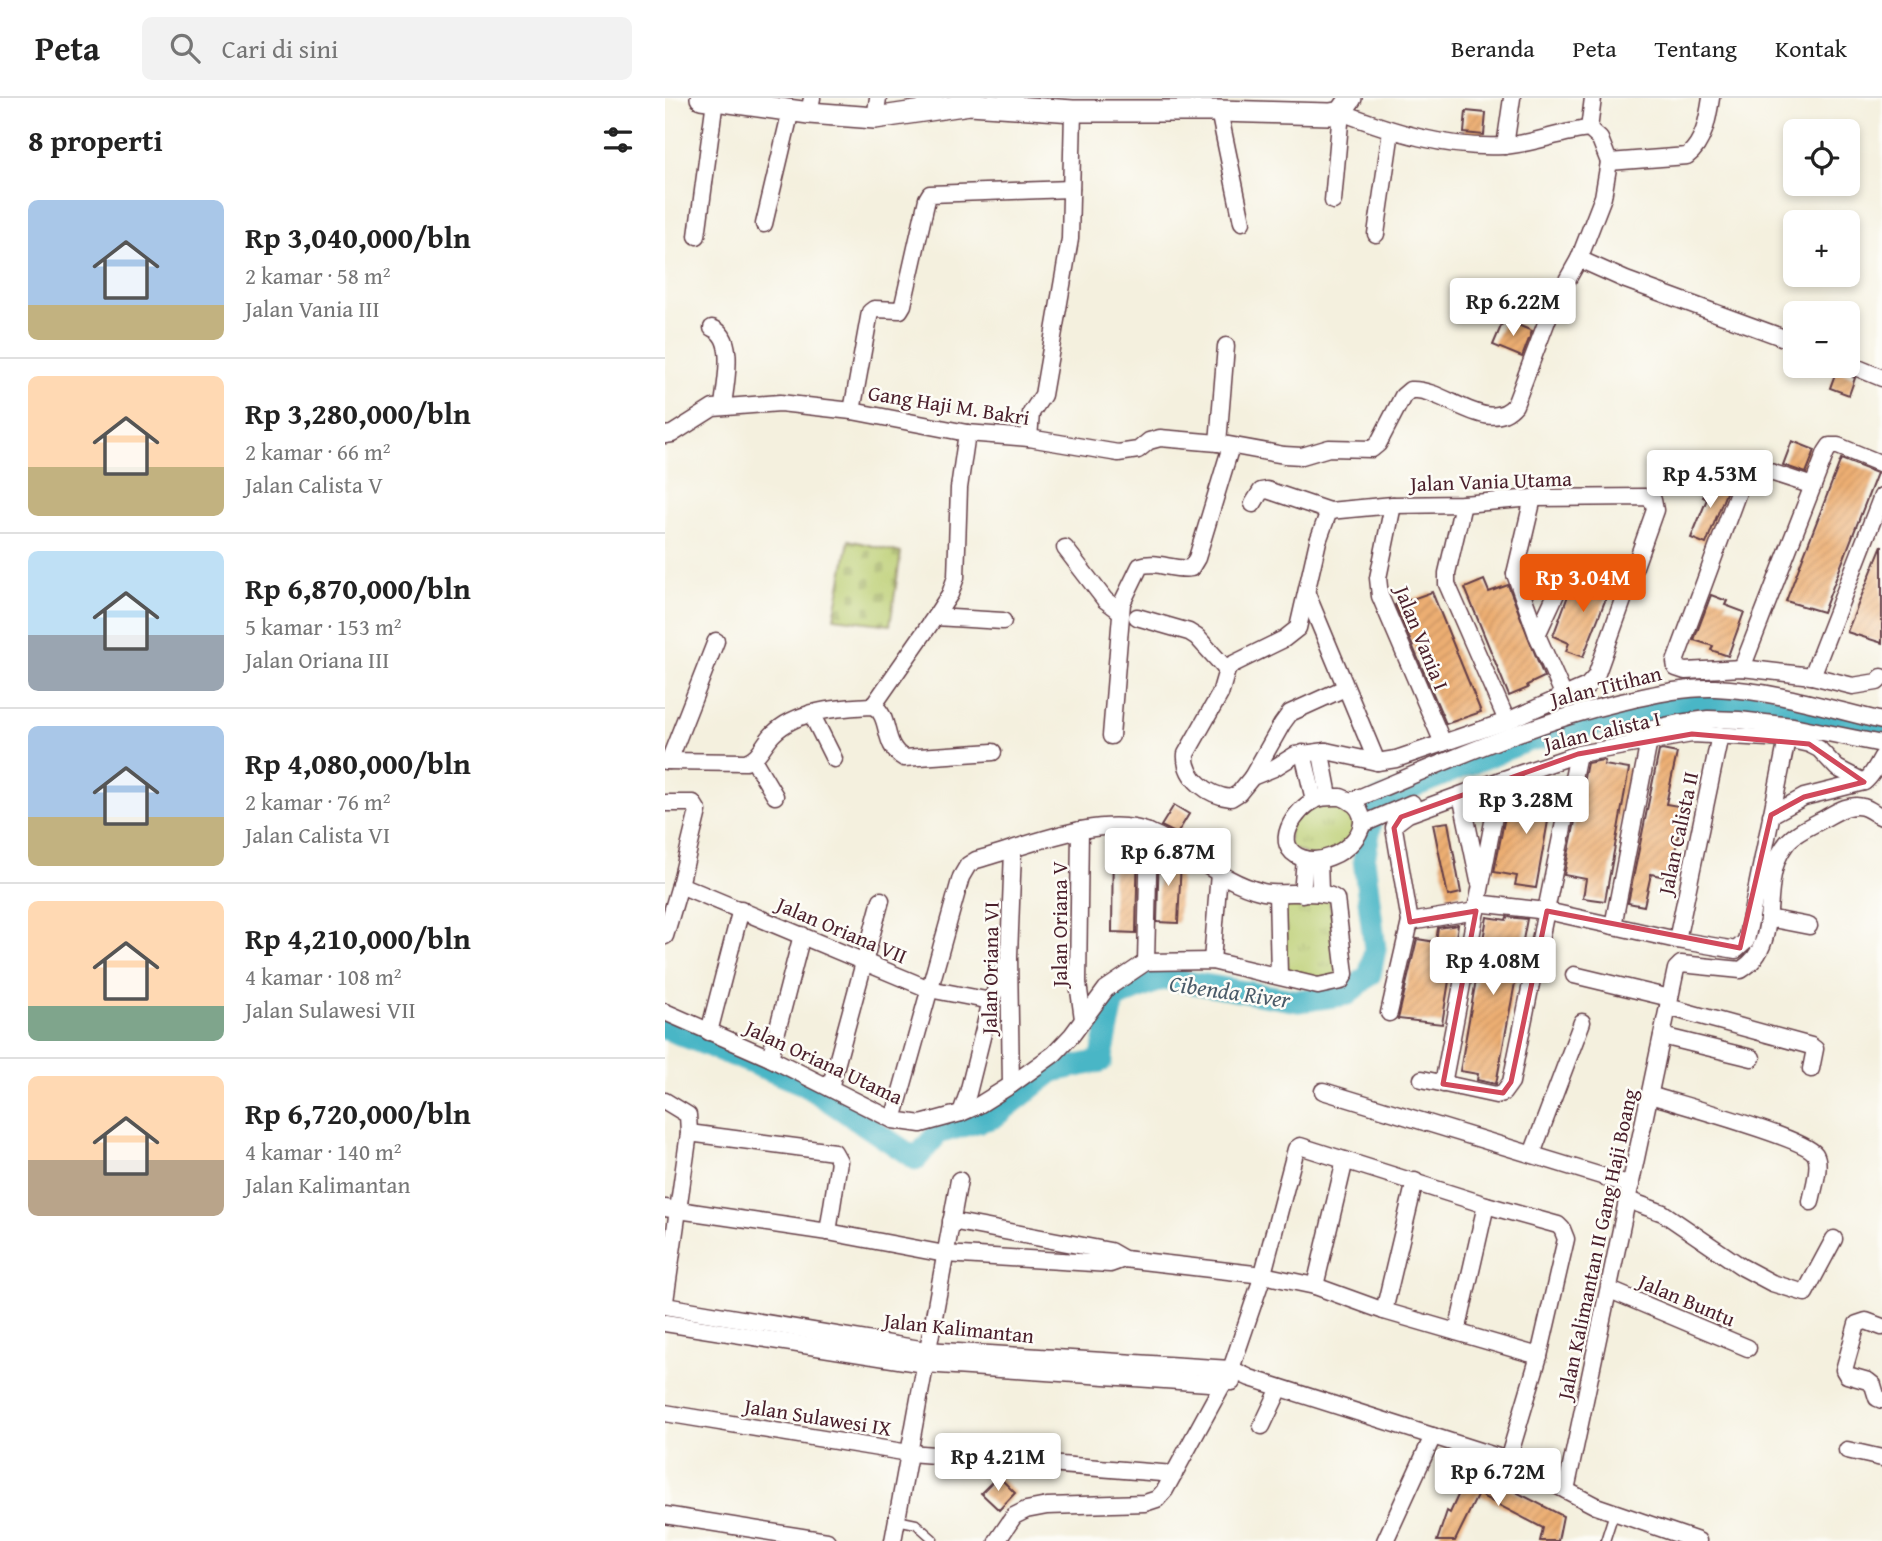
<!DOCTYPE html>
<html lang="id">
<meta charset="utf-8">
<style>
:root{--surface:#fff;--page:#f2f2f2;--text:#222;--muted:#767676;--line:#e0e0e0;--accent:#ea580c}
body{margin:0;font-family:"Gentium Book Plus",serif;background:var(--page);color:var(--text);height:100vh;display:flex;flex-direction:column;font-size:26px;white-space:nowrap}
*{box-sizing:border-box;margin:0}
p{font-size:23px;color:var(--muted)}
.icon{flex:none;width:38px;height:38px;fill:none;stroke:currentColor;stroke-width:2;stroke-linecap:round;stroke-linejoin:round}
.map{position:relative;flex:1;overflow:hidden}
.drawer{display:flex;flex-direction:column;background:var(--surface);width:665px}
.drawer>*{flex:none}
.buttons{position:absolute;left:1118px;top:21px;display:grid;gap:14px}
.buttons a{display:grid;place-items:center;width:77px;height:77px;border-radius:10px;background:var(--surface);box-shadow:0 4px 10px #0003;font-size:35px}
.price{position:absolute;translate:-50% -60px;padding:0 16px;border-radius:7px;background:#fff;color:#222;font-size:23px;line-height:46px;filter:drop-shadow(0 2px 4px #0008)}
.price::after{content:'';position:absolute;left:50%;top:42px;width:21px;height:16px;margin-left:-10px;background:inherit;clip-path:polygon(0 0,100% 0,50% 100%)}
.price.current{background:var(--accent);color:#fff}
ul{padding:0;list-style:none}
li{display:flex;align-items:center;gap:21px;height:175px;padding:0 28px}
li+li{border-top:2px solid var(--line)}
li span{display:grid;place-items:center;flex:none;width:196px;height:140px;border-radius:10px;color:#555}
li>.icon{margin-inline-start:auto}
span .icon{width:84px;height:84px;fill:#fffc;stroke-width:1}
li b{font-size:30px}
h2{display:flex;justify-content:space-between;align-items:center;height:84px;padding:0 28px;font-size:30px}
header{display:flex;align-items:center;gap:42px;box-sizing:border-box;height:98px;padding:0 35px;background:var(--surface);border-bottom:2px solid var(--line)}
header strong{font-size:33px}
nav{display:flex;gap:38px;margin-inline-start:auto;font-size:24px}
.search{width:490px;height:63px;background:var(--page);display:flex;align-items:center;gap:18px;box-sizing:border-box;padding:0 24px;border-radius:10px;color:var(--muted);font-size:26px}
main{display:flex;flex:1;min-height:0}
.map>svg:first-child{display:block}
</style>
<header>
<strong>Peta</strong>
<div class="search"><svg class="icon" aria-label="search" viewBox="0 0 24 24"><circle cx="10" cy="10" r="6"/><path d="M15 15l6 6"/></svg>Cari di sini</div>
<nav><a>Beranda</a><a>Peta</a><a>Tentang</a><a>Kontak</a></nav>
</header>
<main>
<section class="drawer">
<h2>8 properti<svg class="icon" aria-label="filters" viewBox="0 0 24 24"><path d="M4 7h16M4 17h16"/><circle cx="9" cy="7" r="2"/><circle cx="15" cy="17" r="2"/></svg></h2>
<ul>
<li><span style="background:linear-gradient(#a9c7e8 75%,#c2b280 0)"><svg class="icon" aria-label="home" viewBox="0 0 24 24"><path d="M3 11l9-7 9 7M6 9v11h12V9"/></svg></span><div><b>Rp 3,040,000/bln</b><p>2 kamar · 58 m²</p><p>Jalan Vania III</p></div></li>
<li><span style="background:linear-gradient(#ffd9b3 65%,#c2b280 0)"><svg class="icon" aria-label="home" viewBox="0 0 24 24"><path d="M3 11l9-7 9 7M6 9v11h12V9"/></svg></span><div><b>Rp 3,280,000/bln</b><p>2 kamar · 66 m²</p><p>Jalan Calista V</p></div></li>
<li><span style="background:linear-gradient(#bfe0f5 60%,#9aa5b1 0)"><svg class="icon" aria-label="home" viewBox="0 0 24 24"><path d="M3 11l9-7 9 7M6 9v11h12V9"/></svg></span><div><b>Rp 6,870,000/bln</b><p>5 kamar · 153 m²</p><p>Jalan Oriana III</p></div></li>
<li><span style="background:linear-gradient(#a9c7e8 65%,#c2b280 0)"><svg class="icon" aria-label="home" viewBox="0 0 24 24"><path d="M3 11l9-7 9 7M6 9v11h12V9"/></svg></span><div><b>Rp 4,080,000/bln</b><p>2 kamar · 76 m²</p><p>Jalan Calista VI</p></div></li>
<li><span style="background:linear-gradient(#ffd9b3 75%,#7fa58c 0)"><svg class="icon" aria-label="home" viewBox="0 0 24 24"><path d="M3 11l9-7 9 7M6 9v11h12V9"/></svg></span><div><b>Rp 4,210,000/bln</b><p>4 kamar · 108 m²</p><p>Jalan Sulawesi VII</p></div></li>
<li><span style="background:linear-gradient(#ffd9b3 60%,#b9a48a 0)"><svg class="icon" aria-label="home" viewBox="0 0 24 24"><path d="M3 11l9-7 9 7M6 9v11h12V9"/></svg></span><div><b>Rp 6,720,000/bln</b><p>4 kamar · 140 m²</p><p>Jalan Kalimantan</p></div></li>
</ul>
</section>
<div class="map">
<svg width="1217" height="1443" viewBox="0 0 1217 1443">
<defs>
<pattern id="cemetery-stones" width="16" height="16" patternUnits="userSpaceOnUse" patternTransform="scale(1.75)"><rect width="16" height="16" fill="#bbce72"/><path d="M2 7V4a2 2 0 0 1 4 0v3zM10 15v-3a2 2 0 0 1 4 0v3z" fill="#a2b063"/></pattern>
<pattern id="park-tufts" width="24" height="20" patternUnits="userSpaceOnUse" patternTransform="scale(1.75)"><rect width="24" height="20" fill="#bbce72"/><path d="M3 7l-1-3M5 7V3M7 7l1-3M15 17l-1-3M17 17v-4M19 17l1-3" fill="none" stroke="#a2b063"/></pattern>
<pattern id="building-hatch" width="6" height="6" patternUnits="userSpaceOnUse" patternTransform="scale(1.75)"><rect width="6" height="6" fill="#ecae72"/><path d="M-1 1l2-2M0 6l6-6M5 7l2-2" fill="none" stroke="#cc9563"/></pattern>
</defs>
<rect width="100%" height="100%" fill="#fdfcf7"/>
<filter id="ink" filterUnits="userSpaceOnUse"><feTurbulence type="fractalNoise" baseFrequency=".0143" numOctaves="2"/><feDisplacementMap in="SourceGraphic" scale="14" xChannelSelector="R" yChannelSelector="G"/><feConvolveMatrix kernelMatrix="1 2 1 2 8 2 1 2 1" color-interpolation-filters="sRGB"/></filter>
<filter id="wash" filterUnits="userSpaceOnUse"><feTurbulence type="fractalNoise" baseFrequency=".00686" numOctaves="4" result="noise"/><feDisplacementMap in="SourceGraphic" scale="28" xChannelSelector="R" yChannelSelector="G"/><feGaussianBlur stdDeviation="1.57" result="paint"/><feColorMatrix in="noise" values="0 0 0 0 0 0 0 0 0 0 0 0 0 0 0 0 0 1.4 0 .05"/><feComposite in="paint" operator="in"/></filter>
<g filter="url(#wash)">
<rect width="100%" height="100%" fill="#f4f0de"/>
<path fill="url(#cemetery-stones)" stroke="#82764e" stroke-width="2" d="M184 442 236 455 225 527 169 520Z"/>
<g fill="url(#park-tufts)" stroke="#82764e" stroke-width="2">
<path d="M657 700 697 717 693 738 654 762 624 749V726Z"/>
<path d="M615 798 664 799 677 880 653 886 616 876Z"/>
</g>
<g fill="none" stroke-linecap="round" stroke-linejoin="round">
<path stroke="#4ab6c6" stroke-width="23" d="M0 930 139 986 251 1061 273 1035 329 1019 388 973 436 963 449 901 499 880 633 903 683 896 705 876 710 851 699 761 710 704 861 643 1025 604 1093 605 1217 636"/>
</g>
<g id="blocks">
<g fill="url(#building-hatch)">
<path d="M801 13 821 15 819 37 799 35Z"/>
<path d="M839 221 867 233 857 259 828 247Z"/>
<path d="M1172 271 1190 280 1184 297 1165 290Z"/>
<path d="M1127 343 1150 352 1141 375 1118 367Z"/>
<path d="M1176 361 1212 375 1158 514 1121 503Z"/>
<path d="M1047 379 1064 387 1041 446 1026 440 1042 401 1038 399Z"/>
<path d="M1217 447V545L1182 534Z"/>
<path d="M938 473 950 477 918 559 901 553 904 545 888 538 907 487 924 494 930 478Z"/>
<path d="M819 482 824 494 843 487 879 579 862 587 863 590 844 598 800 490Z"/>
<path d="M767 494 816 614 781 626 730 507Z"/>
<path d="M1046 497 1062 503 1060 507 1079 514 1063 558 1046 552 1048 548 1029 542Z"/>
<path d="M997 652 1012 655 1001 706 1019 709 1005 780 986 776 979 808 963 805 994 653Z"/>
<path d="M938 662 940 663 939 667 964 671 940 803 918 800 921 781 899 777 922 665Z"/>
<path d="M872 681 890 684 871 790 850 787 852 778 829 774 842 708 863 712 868 682Z"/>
<path d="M509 707 524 716 512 736 496 728Z"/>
<path d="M783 724 796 795 783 798 768 726Z"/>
<path d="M448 739 473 742 471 835 447 834Z"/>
<path d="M494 750 516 763 513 825 492 824Z"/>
<path d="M822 819 841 822 842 819 862 821 831 986 812 982 813 976 795 973Z"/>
<path d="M793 827 777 926 733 921 752 841 771 844 773 830Z"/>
<path d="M804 1373 815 1378 816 1376 898 1418 893 1443H875L878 1430 813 1396 790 1443H772L782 1413 785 1415Z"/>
<path d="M333 1378 350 1395 334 1412 316 1395Z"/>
</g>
</g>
</g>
<g filter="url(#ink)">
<use href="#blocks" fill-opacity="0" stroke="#643e46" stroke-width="2"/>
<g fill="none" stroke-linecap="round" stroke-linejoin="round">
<defs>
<g id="lane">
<path d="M232 1422 251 1426 268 1441"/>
<path d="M940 1443 949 1415"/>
</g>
<g id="street">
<path d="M554 13 577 124"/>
<path d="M144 15 147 0"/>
<path d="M210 20 213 0"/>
<path d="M924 31 928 0"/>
<path d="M840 48 847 0"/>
<path d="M944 64 1022 58C1039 45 1043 20 1046 0"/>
<path d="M99 126 126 12"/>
<path d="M711 136 726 33"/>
<path d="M32 138 50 2"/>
<path d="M914 161 961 182 1130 244"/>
<path d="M47 230C72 239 60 286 58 308"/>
<path d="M1183 266 1217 280"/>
<path d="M187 313 205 214 209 211 235 212 238 207 262 101 265 96 406 91"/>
<path d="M0 337 7 336 48 310 115 305 187 313 302 335 364 340 453 355 473 352 484 343 495 340 553 345 619 357 637 358 664 350 707 351 713 346 738 298 745 292C779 289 823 339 850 307L888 207 914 161 938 99 944 64 935 41 924 31C895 34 867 46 839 48 782 51 728 34 676 14L668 103"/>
<path d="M364 340 366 315 378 297 405 141 408 13"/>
<path d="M553 345 561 248"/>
<path d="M1148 388 1093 370 1083 373 1077 383 1010 564 1011 570 1020 573 1077 570 1147 578 1188 588 1212 584 1217 579"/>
<path d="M980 399 988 402 990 412 931 578 922 588 842 623 731 661 712 664 661 653 630 657 609 670 587 679 574 695 566 700C545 698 519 681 521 656L555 596 562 572 566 567 619 541 633 530 653 443 664 413 728 407 798 406 868 400Z"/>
<path d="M868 400 850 476 872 537 899 598"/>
<path d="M588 406 596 393 602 392 664 413"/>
<path d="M798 406 782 475V486L842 623"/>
<path d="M728 407 713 480 715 498 778 645"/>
<path d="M400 450 440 502 456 514"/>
<path d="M850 476 929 468"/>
<path d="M642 496 712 664"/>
<path d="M270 519 338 523"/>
<path d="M472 519 524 534 532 539 562 572"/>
<path d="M872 537 903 470"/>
<path d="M1077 570 1161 354 1165 348H1173L1217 366"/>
<path d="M1147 578 1217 398"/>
<path d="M208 608 270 519 285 496 291 479 294 390 302 335"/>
<path d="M146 615 169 661"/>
<path d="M968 635 1014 625 1043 621 1074 622 1128 628 1217 646"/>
<path d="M446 638 457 505 475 468C492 462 508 473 526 470L532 460 566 348"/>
<path d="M661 653 657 661 664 698"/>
<path d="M638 655 649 702"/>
<path d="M88 661 110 698"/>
<path d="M0 663 81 664C95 659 98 646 108 636 133 611 175 610 208 608 227 618 216 647 239 660L328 654"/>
<path d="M4 663 51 543"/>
<path d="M587 679 617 626 625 615 680 590"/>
<path d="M796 697 814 783"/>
<path d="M676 699C728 719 672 773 637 760 605 748 630 711 650 702 658 698 667 699 676 699Z"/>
<path d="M686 703C775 666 862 626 956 604 987 597 1018 589 1050 590 1106 592 1162 610 1217 623"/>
<path d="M0 705H28L33 713 15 787 0 838"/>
<path d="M1106 717 1139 699 1199 684C1206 680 1213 666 1217 659"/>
<path d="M698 726 747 705"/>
<path d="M415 732 413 885 418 921"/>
<path d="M654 762 655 794"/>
<path d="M15 787 264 891 326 903"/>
<path d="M612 796 614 877"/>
<path d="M637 796 640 761"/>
<path d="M812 805 882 813 1012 842 1071 852 1081 843 1122 641"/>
<path d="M1103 820 1144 828"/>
<path d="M745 824 811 813"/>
<path d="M948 828 984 643"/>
<path d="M1012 842 1055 637"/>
<path d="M547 863 554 775"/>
<path d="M481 864 484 734"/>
<path d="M909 877 1005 900"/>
<path d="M1003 909 1146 948 1150 951 1146 971"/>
<path d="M0 914 105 960 228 1022 256 1026 296 1015 314 1007 346 987 389 956 407 937 441 891 481 864 547 863 653 888 676 883 680 876 671 801C660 790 617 798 598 794 555 784 522 749 484 734 435 715 360 749 311 762L303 767 296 779 228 1022"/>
<path d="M724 915 745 824 729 730 731 725 743 716 836 682 913 656 1027 636 1122 641 1144 646 1154 651 1172 670 1199 684"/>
<path d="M44 934 76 811"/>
<path d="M997 938 1087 960"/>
<path d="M105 960 137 837"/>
<path d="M757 981 831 997 838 995 846 984 913 656"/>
<path d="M778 986 836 682"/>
<path d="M346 987 344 858 348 752"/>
<path d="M165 990 216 802"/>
<path d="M658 993 966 1087"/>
<path d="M985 997C1010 1005 1140 1040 1150 1056 1157 1067 1148 1091 1146 1104"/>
<path d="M0 1003 23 1017 24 1035 0 1203"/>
<path d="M296 1015 303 995 326 903 341 867"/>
<path d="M24 1035 169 1054 174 1063 163 1134"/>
<path d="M867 1056 917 924"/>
<path d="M963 1102 998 1115 1077 1169 1107 1185 1140 1195 1169 1141"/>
<path d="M0 1110 163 1134 280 1156 445 1166 459 1161"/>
<path d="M286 1123 445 1153 459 1161 598 1177 650 1188 719 1213 874 1258"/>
<path d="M650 1188 680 1062"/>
<path d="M945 1192 1083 1250"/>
<path d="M0 1208 261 1252 566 1271 585 1280 843 1362 931 1408 1033 1443"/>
<path d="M719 1213 750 1083"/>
<path d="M0 1225 259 1266 544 1285 567 1284"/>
<path d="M1217 1229 1201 1223 1192 1226 1179 1272 1182 1277 1203 1283 1208 1287 1212 1300 1217 1302"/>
<path d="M792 1234 821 1107"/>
<path d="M0 1315 244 1355 509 1376"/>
<path d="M597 1328 615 1290"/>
<path d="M1182 1352 1217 1360"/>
<path d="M901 1392 1011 871 1016 866 1076 872C1119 846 1093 785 1119 749 1126 737 1142 730 1153 724 1167 717 1183 704 1198 709 1205 711 1210 716 1217 719"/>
<path d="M0 1417 162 1443"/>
<path d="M228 1443 294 1082"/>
<path d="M332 1443 349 1418 361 1412 382 1408 480 1405 492 1401 500 1392 566 1271 596 1183 631 1051 635 1048 821 1107 893 1127 897 1131 901 1141 874 1258 843 1362"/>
<path d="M720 1443 768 1338"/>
</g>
<path id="secondary" d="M36 0 144 15 210 20 305 6 408 13H554L665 16 676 14 686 0"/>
</defs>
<use href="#lane" stroke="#643e46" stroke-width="11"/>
<use href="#street" stroke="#643e46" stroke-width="19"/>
<use href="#secondary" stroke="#643e46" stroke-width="24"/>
<use href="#lane" stroke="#fff" stroke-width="8"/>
<use href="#street" stroke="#fff" stroke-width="16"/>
<use href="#secondary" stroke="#fff" stroke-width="21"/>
</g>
</g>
<path fill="none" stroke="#d1495b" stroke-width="5" stroke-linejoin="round" d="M1027 636 1144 646 1199 684 1139 699 1106 717 1075 850 882 813 846 984 838 995 778 986 811 813 745 824 729 730 736 719 913 656Z"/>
<g text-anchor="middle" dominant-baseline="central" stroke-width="5" stroke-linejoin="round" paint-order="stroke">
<g font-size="21" fill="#4a1f2b" stroke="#fdfcf7">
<text transform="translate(284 307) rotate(9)">Gang Haji M. Bakri</text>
<text transform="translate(826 383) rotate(-2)">Jalan Vania Utama</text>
<text transform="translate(757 540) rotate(68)">Jalan Vania I</text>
<text transform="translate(941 588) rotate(-14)">Jalan Titihan</text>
<text transform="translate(937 633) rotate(-13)">Jalan Calista I</text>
<text transform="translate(1013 735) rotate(-78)">Jalan Calista II</text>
<text transform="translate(394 826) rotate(-90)">Jalan Oriana V</text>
<text transform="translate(177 832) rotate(23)">Jalan Oriana VII</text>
<text transform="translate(325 870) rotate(-89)">Jalan Oriana VI</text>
<text transform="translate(159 964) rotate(25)">Jalan Oriana Utama</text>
<text transform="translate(932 1146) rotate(-78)">Jalan Kalimantan II Gang Haji Boang</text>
<text transform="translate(1022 1202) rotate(23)">Jalan Buntu</text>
<text transform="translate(294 1230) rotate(6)">Jalan Kalimantan</text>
<text transform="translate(153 1319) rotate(9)">Jalan Sulawesi IX</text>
</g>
<g font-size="23" font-style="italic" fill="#4a5b69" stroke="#fdfcf7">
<text transform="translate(565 893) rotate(8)">Cibenda River</text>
</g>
</g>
</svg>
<div class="buttons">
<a><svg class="icon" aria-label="locate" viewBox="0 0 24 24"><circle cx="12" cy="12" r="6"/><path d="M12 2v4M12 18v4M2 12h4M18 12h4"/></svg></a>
<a>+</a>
<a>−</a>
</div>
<b class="price" style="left:848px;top:240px">Rp 6.22M</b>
<b class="price" style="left:1045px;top:412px">Rp 4.53M</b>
<b class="price current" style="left:918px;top:516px">Rp 3.04M</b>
<b class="price" style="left:861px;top:738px">Rp 3.28M</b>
<b class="price" style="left:503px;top:790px">Rp 6.87M</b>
<b class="price" style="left:828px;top:899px">Rp 4.08M</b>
<b class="price" style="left:333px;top:1395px">Rp 4.21M</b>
<b class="price" style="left:833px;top:1410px">Rp 6.72M</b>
</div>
</main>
